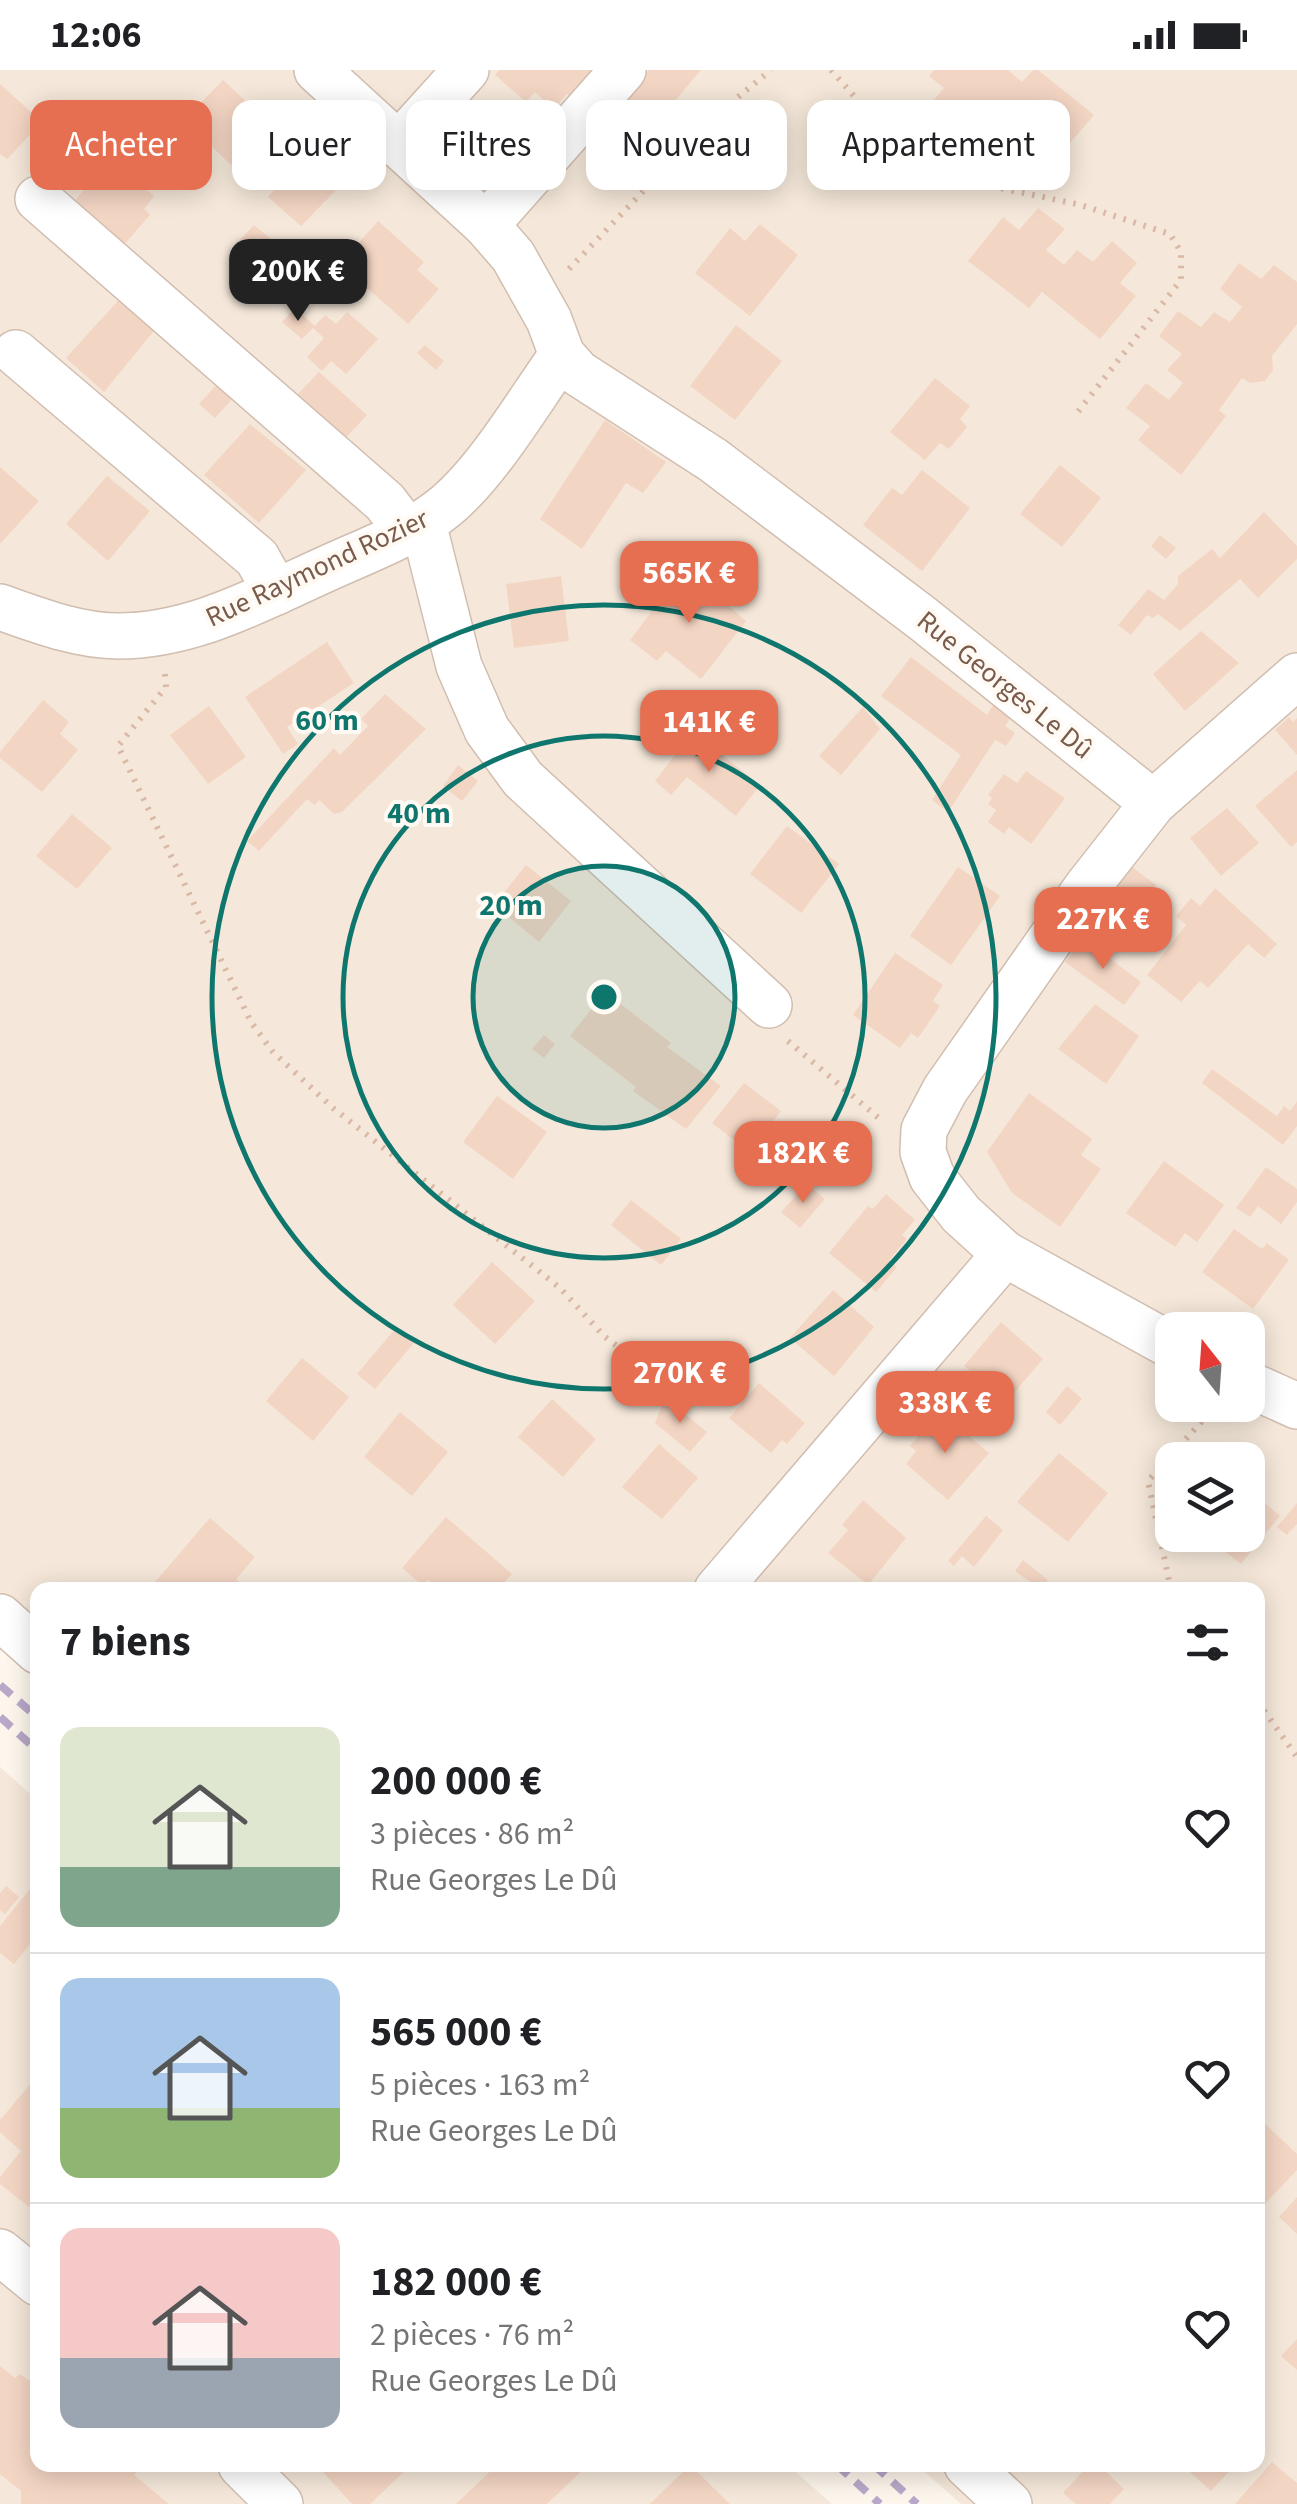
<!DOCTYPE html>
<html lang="fr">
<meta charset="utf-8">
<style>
:root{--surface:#fff;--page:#f6f6f6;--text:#202124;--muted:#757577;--line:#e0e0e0;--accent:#e76f51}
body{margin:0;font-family:"Source Sans 3",sans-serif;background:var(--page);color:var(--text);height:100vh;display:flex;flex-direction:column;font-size:38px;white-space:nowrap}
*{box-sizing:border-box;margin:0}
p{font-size:32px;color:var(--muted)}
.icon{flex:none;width:55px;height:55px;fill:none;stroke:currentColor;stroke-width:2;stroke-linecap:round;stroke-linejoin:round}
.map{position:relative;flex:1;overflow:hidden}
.side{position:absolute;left:30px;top:1512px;width:1235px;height:890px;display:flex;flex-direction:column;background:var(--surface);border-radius:20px;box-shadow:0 5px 25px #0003}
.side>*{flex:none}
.hud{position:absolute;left:30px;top:30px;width:1238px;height:90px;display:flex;gap:20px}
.needle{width:65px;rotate:343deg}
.buttons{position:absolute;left:1155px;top:1242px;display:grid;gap:20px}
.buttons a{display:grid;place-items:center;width:110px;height:110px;border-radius:20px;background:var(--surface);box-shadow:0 5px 25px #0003;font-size:50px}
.price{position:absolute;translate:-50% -85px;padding:0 22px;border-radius:20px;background:var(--accent);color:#fff;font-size:32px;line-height:65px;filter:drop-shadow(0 2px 5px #0008)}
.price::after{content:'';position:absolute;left:50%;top:60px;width:30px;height:22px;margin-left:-15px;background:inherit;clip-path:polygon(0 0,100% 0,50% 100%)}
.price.on{background:#222;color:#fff}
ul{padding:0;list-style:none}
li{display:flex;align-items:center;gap:30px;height:250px;padding:0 30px}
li+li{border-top:2px solid var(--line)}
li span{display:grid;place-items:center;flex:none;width:280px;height:200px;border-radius:20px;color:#555}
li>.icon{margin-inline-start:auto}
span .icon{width:120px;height:120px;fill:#fffc;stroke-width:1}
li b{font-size:42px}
h2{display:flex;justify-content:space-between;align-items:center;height:120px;padding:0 30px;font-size:42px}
.chip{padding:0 35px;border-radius:20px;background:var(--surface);box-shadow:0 5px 25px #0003;font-size:35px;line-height:90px}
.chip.on{background:var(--accent);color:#fff}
.status{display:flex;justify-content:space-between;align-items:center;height:70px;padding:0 50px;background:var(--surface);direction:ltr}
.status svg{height:28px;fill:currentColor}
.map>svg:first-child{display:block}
</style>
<div class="status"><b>12:06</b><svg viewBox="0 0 49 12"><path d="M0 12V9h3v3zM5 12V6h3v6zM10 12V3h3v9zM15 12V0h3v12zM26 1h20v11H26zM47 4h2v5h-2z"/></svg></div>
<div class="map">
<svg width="1297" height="2434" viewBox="0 0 1297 2434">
<rect width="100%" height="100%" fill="#fdf6ec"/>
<g fill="#f5e8da" fill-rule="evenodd">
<path d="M0 0H1297V2434H961L917 2395H1258V1520H38L37 1603 0 1569ZM1172 1260H1248V1335H1172ZM1172 1390H1248V1465H1172Z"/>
<path d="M0 1697 37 1730 38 2395H788L832 2434H0Z"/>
</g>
<g fill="#f3d5c3">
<path d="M499 0H601L575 30 567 24 554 39 535 22 526 32 495 5Z"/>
<path d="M649 0H701L633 80 604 55Z"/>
<path d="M934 0H1008L1022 12 1033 0H1038L1094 45 1058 87 1042 74 1023 95 998 74 1015 52 999 38 985 51 969 38 951 60 926 39 944 18 929 6Z"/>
<path d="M223 10 270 54 231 95 184 50Z"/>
<path d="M0 14 42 52 7 89 0 84Z"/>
<path d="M623 76 638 88 625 103 610 91Z"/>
<path d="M304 87 338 118 301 156 268 127Z"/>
<path d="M111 89 154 126 144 139 150 145 115 185 66 141Z"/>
<path d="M1038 138 1065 159 1046 180 1064 195 1077 180 1093 192 1112 171 1137 193 1120 213 1136 226 1100 269 1042 222 1029 238 968 191 1003 147 1019 160Z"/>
<path d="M378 151 424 192 417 200 439 219 408 254 340 194Z"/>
<path d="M760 154 798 185 750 246 695 203 730 158 745 171Z"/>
<path d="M254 155 272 170 265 177 273 185 265 192 239 171Z"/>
<path d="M1239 193 1261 209 1274 195 1297 212V254L1272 286 1273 300 1265 311 1250 313 1242 308 1219 340 1226 346 1181 405 1138 370 1150 356 1126 338 1146 313 1169 330 1183 313 1167 300 1182 284 1159 266 1178 241 1201 257 1214 242 1230 252 1242 237 1220 219Z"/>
<path d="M126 222 161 252 104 322 66 288Z"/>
<path d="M295 238 315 256 302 269 282 252Z"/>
<path d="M347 242 378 269 346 304 331 291 322 301 307 287 324 268 313 258 325 245 336 254Z"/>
<path d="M736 255 782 291 735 350 690 316Z"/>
<path d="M425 275 444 291 436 300 417 283Z"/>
<path d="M319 302 367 345 337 377 289 333Z"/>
<path d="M935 308 970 336 960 349 967 357 949 379 940 373 925 390 890 362Z"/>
<path d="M218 313 234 327 215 348 199 334Z"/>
<path d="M605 350 666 392 643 423 626 413 582 479 540 449Z"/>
<path d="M250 354 306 400 259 453 204 405Z"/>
<path d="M1060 395 1101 428 1062 477 1020 444Z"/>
<path d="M0 397 39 431 0 474Z"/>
<path d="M922 400 970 438 922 501 863 455 892 418 902 425Z"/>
<path d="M107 406 150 441 108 491 66 454Z"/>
<path d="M1264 442 1297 476V489L1258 528 1240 509 1180 561 1158 544 1153 548 1147 545 1131 565 1118 555 1148 519 1164 530 1178 514V506L1212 479 1220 488Z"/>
<path d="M1160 465 1176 478 1166 489 1151 476Z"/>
<path d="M685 498 746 551 701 609 666 581 657 591 630 570Z"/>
<path d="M561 506 569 571 514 578 506 514Z"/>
<path d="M1201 561 1239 593 1185 641 1153 604Z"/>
<path d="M327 572 354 613 287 657 298 674 283 684 245 627Z"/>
<path d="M911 587 987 645 996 630 1014 643 1005 656 1015 663 1006 676 995 670 948 742 932 730 961 685 881 626Z"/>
<path d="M385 624 426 659 342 742 334 744 319 730 315 735 307 729 259 781 247 771 334 678 340 685 368 656 361 649Z"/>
<path d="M43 630 69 652 60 664 78 680 42 722 0 688V682Z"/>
<path d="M209 636 246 687 208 714 170 665Z"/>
<path d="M863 637 880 659 841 705 819 686Z"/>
<path d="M1289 647 1293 652 1297 648V685L1275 660Z"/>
<path d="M693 662 760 715 736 746 687 707 671 725 655 711Z"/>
<path d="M458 695 478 711 462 731 443 716Z"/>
<path d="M1297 700V772L1291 777 1255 736Z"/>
<path d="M1026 701 1065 728 1031 774 1009 757 1004 764 988 752 996 740 988 734 992 728 988 725 1004 704 1017 713Z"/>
<path d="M1227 738 1259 773 1221 806 1190 768Z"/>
<path d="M72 744 112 778 77 819 36 786Z"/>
<path d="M787 756 839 794 801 843 750 804Z"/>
<path d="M526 795 571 831 539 872 494 835Z"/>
<path d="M958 797 1000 826 951 895 910 866Z"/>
<path d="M1132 797 1156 815 1135 844 1108 822Z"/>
<path d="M1215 818 1277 874 1264 888 1248 874 1208 918 1200 911 1181 932 1147 905 1186 855 1176 846 1191 828 1200 836Z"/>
<path d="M1084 869 1141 912 1124 935 1065 892Z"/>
<path d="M895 883 943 915 933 931 940 936 918 968 911 963 900 978 853 945Z"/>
<path d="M605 922 671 973 667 977 721 1016 686 1059 633 1021 636 1017 570 966Z"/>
<path d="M1095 934 1139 966 1106 1014 1058 979Z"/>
<path d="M544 965 555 974 544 988 532 979Z"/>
<path d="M1212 999 1277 1046 1284 1036 1290 1041 1297 1031V1056L1283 1075 1202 1013Z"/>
<path d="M744 1013 781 1041 749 1082 712 1053Z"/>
<path d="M1029 1023 1092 1069 1081 1085 1101 1099 1060 1157 1012 1123 987 1082Z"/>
<path d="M497 1026 547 1062 513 1109 463 1072Z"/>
<path d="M1164 1091 1224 1135 1197 1172 1185 1163 1175 1177 1126 1143Z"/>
<path d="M1266 1097 1297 1119V1132L1281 1154 1258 1136 1250 1147 1236 1138Z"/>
<path d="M807 1114 825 1129 800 1158 781 1142Z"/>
<path d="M886 1124 915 1150 902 1165 907 1169 889 1190 897 1197 876 1222 829 1183 868 1136 873 1139Z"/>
<path d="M631 1130 681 1169 661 1195 611 1155Z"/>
<path d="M1234 1159 1262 1179 1267 1173 1289 1190 1253 1239 1202 1202Z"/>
<path d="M492 1192 535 1231 495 1274 453 1235Z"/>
<path d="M833 1220 874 1257 834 1306 790 1268Z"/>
<path d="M1001 1252 1043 1289 1007 1331 964 1296Z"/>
<path d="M396 1258 414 1273 375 1319 357 1304Z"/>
<path d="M302 1288 349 1327 313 1371 266 1331Z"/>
<path d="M759 1313 805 1353 787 1374 782 1370 771 1383 729 1348Z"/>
<path d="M1067 1316 1082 1329 1060 1355 1046 1342Z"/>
<path d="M665 1328 707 1362 690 1382 655 1353Z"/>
<path d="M552 1329 596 1369 563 1407 518 1367Z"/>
<path d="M940 1341 989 1383 948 1430 906 1394 916 1381 910 1376Z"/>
<path d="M400 1342 448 1382 412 1426 364 1387Z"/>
<path d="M659 1374 698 1408 662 1449 622 1417Z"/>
<path d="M1059 1383 1108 1423 1068 1472 1017 1432Z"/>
<path d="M1248 1419 1280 1446 1241 1494 1204 1465H1248Z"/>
<path d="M863 1430 906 1468 868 1515 828 1483 848 1460 842 1455Z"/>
<path d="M1297 1433V1454L1287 1465 1277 1457Z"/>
<path d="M986 1446 1003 1460 974 1497 962 1486 954 1496 948 1491Z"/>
<path d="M446 1447 512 1504 498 1520H439L428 1510 423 1516 402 1498Z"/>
<path d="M210 1448 255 1487 236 1509 245 1517 242 1520H164L155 1512Z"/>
<path d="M1023 1490 1048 1510 1041 1520 1015 1501Z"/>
<path d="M38 1809V1864L14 1894 0 1883V1856Z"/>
<path d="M6 1816 19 1827 5 1844 0 1840V1823Z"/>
<path d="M38 2005V2144L0 2114V2107L21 2081 0 2062V2050Z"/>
<path d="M1258 2047 1297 2084V2100L1258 2141Z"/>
<path d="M1297 2127V2164L1279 2147Z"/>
<path d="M1297 2269V2300L1281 2286Z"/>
<path d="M0 2296 15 2308 20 2304 38 2317V2395H134L139 2399 134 2405 169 2434H21V2421L0 2404Z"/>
<path d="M1272 2392 1297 2413V2434H1235Z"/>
<path d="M317 2395H411L370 2434H352Z"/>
<path d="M497 2395H588L547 2434H456Z"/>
<path d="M690 2395 730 2434H650Z"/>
<path d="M1089 2395H1099L1124 2419 1110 2434H1076L1063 2423Z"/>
<path d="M1182 2395H1235L1211 2421Z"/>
</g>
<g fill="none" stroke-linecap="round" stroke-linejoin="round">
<defs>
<g id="minor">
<path d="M317 0 486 155 513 186 549 250 562 285 578 303 713 390 922 548 1153 733"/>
<path d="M399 74 466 0"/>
<path d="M38 129 385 432 407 461"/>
<path d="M486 155 623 0"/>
<path d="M16 283 257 488 276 522"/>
<path d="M423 453 459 596 487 660 523 709 769 935"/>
<path d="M0 537C37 550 78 566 118 566 193 566 259 529 326 499 367 480 411 465 446 436 489 400 529 331 562 285"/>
<path d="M1172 1276 1005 1184 961 1144 932 1107 923 1082 924 1060 945 1020 1087 817 1153 733 1297 606"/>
<path d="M1248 1314 1297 1336"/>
<path d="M717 1520 1005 1184"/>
<path d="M0 1547 38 1581"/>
<path d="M0 2182 38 2213"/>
<path d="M241 2395 280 2434"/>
<path d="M967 2395 1009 2434"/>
</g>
</defs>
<use href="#minor" stroke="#d1beb0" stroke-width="48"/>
<g stroke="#d9b8a5" stroke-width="6" stroke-dasharray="2.5 8" stroke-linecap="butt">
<path d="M831 0 869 43 909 99 1081 135 1170 164 1181 182V210L1077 343"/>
<path d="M569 199 716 45 771 0"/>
<path d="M165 604 166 617 118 676 251 952 272 981 333 1038 560 1218 604 1266 663 1311"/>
<path d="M788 971 881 1050"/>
<path d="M1171 1520 1148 1411 1213 1339"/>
<path d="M1258 1632 1297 1687"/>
</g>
<use href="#minor" stroke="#fff" stroke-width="45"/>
<g stroke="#b9a8c9" stroke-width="8" stroke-dasharray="15 10" stroke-linecap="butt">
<path d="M0 1615 38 1648"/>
<path d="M0 1647 38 1681"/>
<path d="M837 2395 880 2434"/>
<path d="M874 2395 917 2434"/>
</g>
</g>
<circle cx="604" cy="927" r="131" fill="#0f766e" fill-opacity=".12"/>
<g fill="none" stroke="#0f766e" stroke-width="5">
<circle cx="604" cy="927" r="131"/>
<circle cx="604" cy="927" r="261"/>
<circle cx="604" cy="927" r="392"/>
</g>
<g text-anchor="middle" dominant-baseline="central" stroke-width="8" stroke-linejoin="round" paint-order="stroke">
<g font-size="28" fill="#7a5c4d" stroke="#fffaf3">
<text transform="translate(317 498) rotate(-25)">Rue Raymond Rozier</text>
<text transform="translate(1005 615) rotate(39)">Rue Georges Le Dû</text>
</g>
</g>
<circle cx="604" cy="927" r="15" fill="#0f766e" stroke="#fffaf3" stroke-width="5"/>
<g font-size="30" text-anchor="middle" font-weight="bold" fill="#0f766e" stroke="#fffaf3" stroke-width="8" stroke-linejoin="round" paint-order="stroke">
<text x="327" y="660">60 m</text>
<text x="419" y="753">40 m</text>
<text x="511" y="845">20 m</text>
</g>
</svg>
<div class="buttons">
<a><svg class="needle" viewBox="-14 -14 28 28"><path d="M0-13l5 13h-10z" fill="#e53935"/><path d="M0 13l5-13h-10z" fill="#757577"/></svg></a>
<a><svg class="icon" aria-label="layers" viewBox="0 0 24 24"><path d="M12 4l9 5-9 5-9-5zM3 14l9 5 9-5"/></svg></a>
</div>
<b class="price on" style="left:298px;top:254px">200K €</b>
<b class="price" style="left:689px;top:556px">565K €</b>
<b class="price" style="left:709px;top:705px">141K €</b>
<b class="price" style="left:1103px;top:902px">227K €</b>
<b class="price" style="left:803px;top:1136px">182K €</b>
<b class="price" style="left:680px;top:1356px">270K €</b>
<b class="price" style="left:945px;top:1386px">338K €</b>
<div class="hud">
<a class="chip on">Acheter</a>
<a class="chip">Louer</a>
<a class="chip">Filtres</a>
<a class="chip">Nouveau</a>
<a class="chip">Appartement</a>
</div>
<section class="side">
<h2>7 biens<svg class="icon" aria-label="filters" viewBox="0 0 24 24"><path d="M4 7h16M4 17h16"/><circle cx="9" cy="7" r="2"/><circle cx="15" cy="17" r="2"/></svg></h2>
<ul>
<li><span style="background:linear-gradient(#dfe7d0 70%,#7fa58c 0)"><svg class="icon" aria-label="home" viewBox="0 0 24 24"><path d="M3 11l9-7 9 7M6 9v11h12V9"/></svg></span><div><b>200 000 €</b><p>3 pièces · 86 m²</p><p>Rue Georges Le Dû</p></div><svg class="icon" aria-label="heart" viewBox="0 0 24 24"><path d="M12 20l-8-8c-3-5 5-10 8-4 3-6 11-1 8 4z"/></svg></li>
<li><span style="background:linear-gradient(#a9c7e8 65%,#8fb573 0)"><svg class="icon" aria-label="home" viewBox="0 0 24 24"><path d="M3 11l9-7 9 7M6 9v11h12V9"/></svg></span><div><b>565 000 €</b><p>5 pièces · 163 m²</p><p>Rue Georges Le Dû</p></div><svg class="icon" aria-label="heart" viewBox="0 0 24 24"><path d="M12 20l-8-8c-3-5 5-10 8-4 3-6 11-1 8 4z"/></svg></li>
<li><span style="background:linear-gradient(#f6c9c9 65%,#9aa5b1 0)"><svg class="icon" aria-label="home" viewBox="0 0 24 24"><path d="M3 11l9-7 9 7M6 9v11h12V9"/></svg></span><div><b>182 000 €</b><p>2 pièces · 76 m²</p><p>Rue Georges Le Dû</p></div><svg class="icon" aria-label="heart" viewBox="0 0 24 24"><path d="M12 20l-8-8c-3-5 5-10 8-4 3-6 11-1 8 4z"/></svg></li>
</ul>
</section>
</div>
